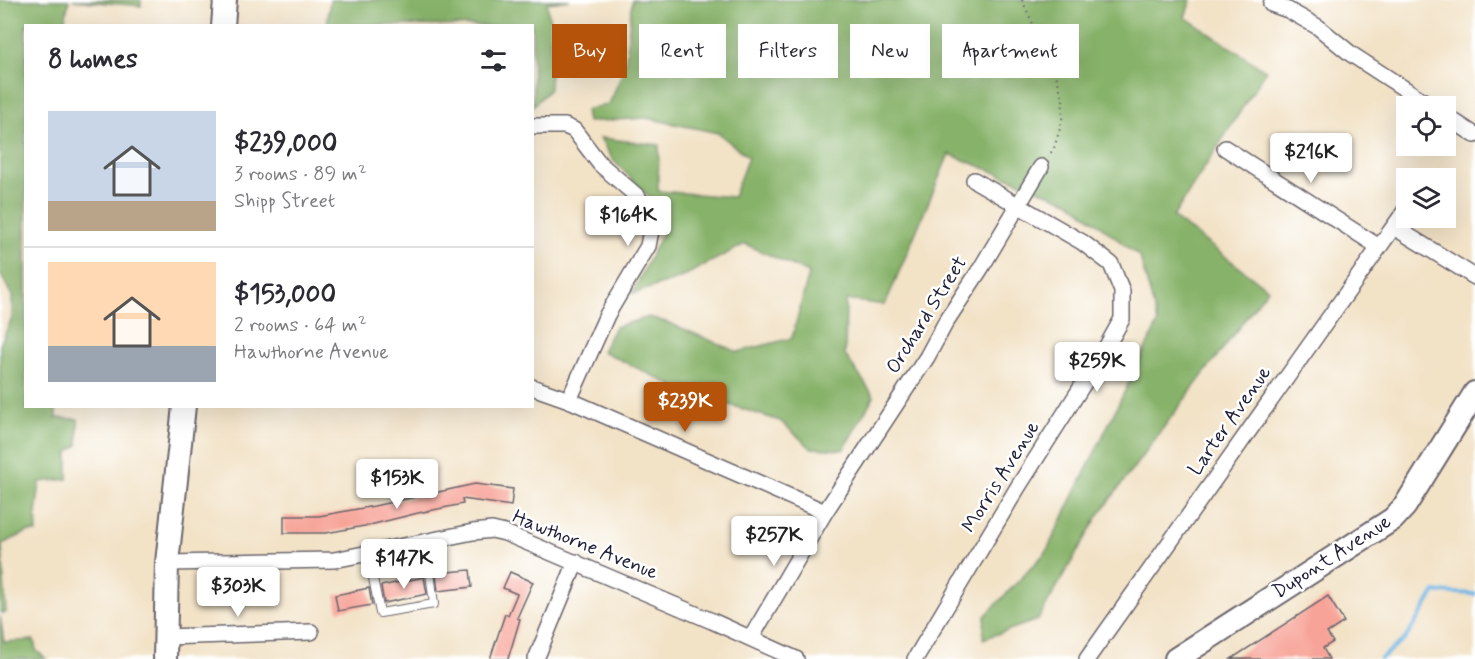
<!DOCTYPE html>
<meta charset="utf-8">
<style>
:root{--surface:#fff;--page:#f2f2f3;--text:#2b2b33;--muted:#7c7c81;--line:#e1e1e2;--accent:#b45309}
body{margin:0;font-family:Mynerve,sans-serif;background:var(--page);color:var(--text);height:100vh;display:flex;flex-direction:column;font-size:22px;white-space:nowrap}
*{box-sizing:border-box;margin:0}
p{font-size:20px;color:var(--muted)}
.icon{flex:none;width:33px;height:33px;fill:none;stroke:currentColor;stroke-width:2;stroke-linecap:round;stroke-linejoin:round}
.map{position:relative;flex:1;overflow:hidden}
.sheet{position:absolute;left:24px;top:24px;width:510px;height:384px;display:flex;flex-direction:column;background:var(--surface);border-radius:0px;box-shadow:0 6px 24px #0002}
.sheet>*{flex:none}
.guide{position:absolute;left:552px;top:24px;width:570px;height:54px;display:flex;gap:12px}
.buttons{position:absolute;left:1396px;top:96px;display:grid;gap:12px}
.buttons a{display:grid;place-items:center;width:60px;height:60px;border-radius:0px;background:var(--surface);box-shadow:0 6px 24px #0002;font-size:30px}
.price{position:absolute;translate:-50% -51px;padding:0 14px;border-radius:6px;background:#fff;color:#222;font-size:20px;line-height:39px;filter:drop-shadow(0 2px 3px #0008)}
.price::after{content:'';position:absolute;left:50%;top:36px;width:18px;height:14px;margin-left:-9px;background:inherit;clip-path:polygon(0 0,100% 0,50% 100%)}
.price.on{background:var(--accent);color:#fff}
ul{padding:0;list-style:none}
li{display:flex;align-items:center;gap:18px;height:150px;padding:0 24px}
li+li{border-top:2px solid var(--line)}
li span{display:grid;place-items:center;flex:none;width:168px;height:120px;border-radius:0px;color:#555}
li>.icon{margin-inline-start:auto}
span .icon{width:72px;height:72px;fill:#fffc;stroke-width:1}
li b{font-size:26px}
h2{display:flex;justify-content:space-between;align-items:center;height:72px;padding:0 24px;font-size:26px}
.tag{padding:0 21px;border-radius:0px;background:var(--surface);box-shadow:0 6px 24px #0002;font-size:21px;line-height:54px}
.tag.on{background:var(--accent);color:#fff}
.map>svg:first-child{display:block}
</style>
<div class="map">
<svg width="1475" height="659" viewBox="0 0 1475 659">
<rect width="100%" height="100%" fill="#fff"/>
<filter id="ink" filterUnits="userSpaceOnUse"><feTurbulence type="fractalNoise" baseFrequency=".0167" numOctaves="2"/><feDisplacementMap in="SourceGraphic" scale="12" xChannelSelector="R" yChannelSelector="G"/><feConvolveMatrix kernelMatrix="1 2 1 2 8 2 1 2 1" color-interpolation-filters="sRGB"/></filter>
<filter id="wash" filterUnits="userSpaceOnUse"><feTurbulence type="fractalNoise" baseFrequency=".008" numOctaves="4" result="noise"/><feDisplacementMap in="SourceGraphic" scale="24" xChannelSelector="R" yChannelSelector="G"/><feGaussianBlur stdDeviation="1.35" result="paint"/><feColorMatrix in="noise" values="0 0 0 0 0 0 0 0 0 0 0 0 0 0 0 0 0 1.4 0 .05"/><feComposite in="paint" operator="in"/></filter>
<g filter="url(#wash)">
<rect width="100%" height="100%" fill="#f2e2c6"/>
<g fill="#87b269" stroke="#546a52" stroke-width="1.5">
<path d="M0 0H69L64 25 26 26V406L56 407V418L78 419V445L68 453V479L40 482 36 514 37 532H28L2 544 6 613H0V345L12 318V296L0 273Z"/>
<path d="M72 0H141V6Z"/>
<path d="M330 0H570L547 3 550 23V89L533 106 532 26 327 25Z"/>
<path d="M632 0H1191L1185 17 1266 71 1173 217 1268 289 1169 420 1098 516 1038 620 983 639 985 616 1046 552 1158 323 1140 257 1070 202 949 154 885 305 846 300 845 355 874 396 843 450 811 448 780 421 680 389 602 351 615 327 649 317 669 323 738 352 792 338 809 273 745 244 678 279 632 294 662 233 657 205 613 160 600 138 659 145 658 191 733 197 748 157 718 133 646 118 587 122 585 110 609 104 625 67Z"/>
<path d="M0 616 4 642 34 640 36 650 46 659H0Z"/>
</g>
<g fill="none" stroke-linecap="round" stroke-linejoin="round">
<path stroke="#6fb6e6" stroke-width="4" d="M1380 659 1405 639 1435 592 1475 594"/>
</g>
<g id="blocks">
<g fill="#f7a397">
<path d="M475 484 513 489 511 506 462 499 463 504 418 513 370 525 326 533H284V516H319L374 506Z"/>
<path d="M470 570 472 587 438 591 436 573Z"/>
<path d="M510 572 533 582 517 618 520 619 508 659H490L505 614 508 615 517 594 503 588Z"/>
<path d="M424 577 427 594 384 603 381 586Z"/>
<path d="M369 588 372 605 338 611 335 595Z"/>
<path d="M1328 596 1344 622 1327 633 1333 642 1323 648 1329 659H1231Z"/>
</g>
</g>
</g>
<g filter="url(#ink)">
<use href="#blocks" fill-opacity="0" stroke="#6b656c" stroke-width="1.5"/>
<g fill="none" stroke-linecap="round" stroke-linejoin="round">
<defs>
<path id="lane" d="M368 553 380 613 434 604 426 541"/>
<g id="street">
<path d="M1271 4 1288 10 1318 27 1351 54 1431 106"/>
<path d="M1446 116 1475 135"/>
<path d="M532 126H565L574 130 600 164 638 197 649 214 651 230 648 246 607 315 569 400"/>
<path d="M1225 148 1379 247"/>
<path d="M1394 227 1475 277"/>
<path d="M532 387 569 400 825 512"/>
<path d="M167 563 334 560 473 532 492 530 505 533 712 621 796 659"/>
<path d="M165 637 311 632"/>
<path d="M751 638 825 512 927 357 947 320 981 268 1041 167"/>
<path d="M536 659 576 562"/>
<path d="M915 659 1018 487 1103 353 1122 319V291L1111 264 1082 242 974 180"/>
<path d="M1087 659 1407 208"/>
</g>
<g id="secondary">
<path d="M223 26 225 0"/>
<path d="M165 659 167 563 184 406"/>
<path d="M1176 659 1393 519 1405 506 1475 393"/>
</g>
</defs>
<use href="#lane" stroke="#6b656c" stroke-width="10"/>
<use href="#street" stroke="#6b656c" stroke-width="18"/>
<use href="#secondary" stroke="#6b656c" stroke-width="26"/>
<path stroke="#6b656c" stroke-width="2" stroke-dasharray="1.5 4.5" stroke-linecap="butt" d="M1022 0 1055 72 1063 99 1062 122 1054 148 1048 157"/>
<use href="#lane" stroke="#fff" stroke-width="8"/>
<use href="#street" stroke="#fff" stroke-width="15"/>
<use href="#secondary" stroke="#fff" stroke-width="22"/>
</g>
</g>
<g text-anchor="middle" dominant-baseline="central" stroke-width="5" stroke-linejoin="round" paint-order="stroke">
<g font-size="20" fill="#22223b" stroke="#fff">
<text transform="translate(927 315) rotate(-58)">Orchard Street</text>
<text transform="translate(1230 421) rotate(-55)">Larter Avenue</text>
<text transform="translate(1001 477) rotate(-58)">Morris Avenue</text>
<text transform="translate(585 545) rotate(22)">Hawthorne Avenue</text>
<text transform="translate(1332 557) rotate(-33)">Dupont Avenue</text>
</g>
</g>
</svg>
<div class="buttons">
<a><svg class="icon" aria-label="locate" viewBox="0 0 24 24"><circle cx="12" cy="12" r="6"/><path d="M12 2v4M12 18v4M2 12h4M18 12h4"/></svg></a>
<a><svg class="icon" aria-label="layers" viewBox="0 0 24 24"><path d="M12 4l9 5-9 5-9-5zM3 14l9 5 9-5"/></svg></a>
</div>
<b class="price" style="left:1311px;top:184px">$216K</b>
<b class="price" style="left:628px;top:247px">$164K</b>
<b class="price" style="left:1097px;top:393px">$259K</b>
<b class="price on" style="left:685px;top:433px">$239K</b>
<b class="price" style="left:397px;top:510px">$153K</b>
<b class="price" style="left:774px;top:567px">$257K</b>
<b class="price" style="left:404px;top:590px">$147K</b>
<b class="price" style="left:238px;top:618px">$303K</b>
<div class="guide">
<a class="tag on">Buy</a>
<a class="tag">Rent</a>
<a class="tag">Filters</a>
<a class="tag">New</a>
<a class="tag">Apartment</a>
</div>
<section class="sheet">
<h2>8 homes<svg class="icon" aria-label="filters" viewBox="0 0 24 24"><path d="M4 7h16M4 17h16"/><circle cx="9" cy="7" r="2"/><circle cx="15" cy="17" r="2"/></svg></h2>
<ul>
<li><span style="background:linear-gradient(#c9d6e8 75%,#b9a48a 0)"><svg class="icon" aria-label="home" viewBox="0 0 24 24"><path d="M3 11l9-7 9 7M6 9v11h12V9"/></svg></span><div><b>$239,000</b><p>3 rooms · 89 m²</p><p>Shipp Street</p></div></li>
<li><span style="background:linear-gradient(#ffd9b3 70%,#9aa5b1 0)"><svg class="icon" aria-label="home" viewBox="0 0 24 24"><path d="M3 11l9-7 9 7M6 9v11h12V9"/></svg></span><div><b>$153,000</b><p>2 rooms · 64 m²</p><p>Hawthorne Avenue</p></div></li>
</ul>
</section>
</div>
